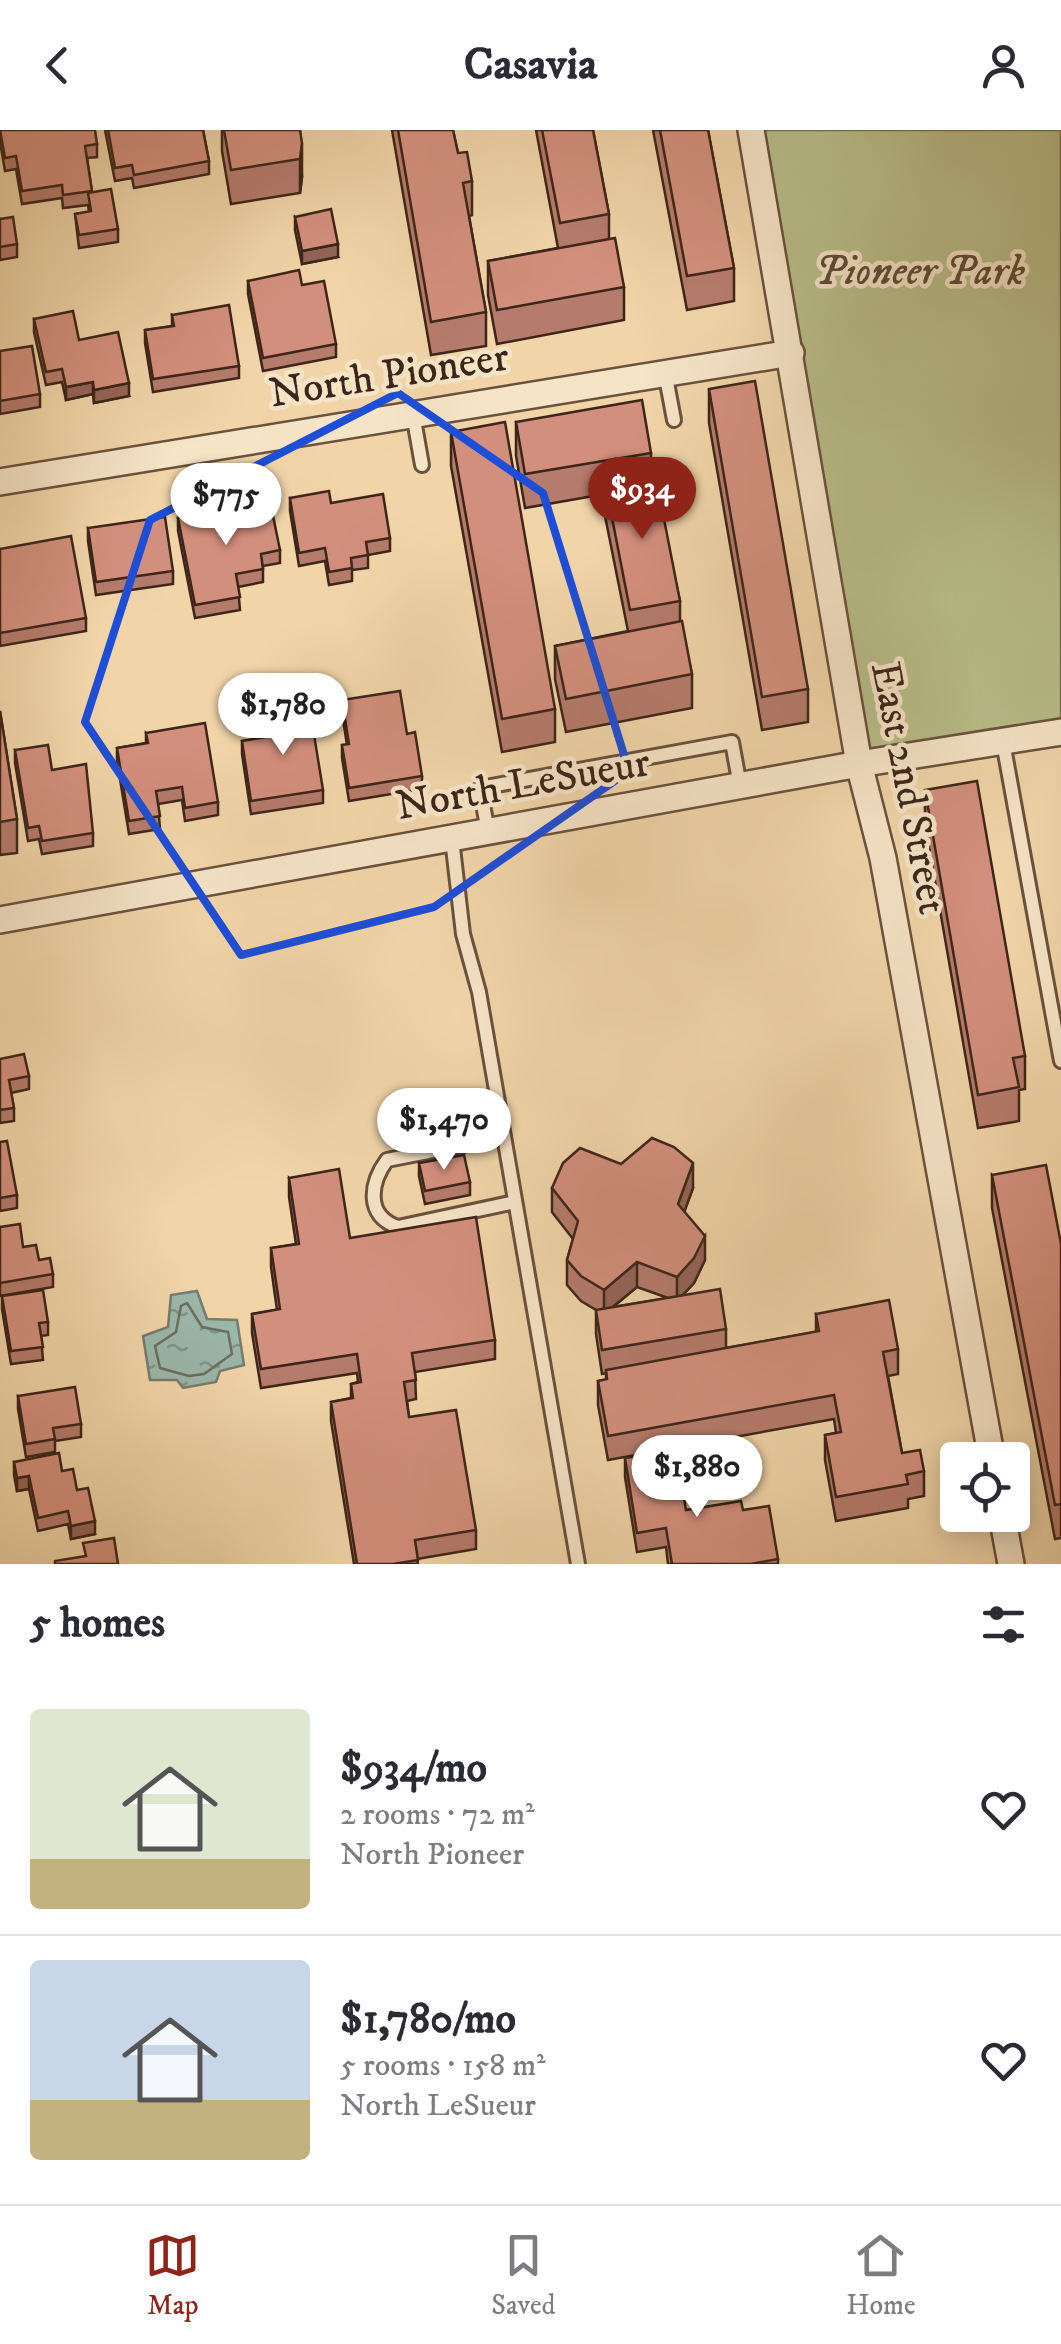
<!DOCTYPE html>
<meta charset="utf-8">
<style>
:root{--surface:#fff;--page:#f7f7f7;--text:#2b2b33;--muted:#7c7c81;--line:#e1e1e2;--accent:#8f2418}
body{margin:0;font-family:"IM FELL DW Pica",serif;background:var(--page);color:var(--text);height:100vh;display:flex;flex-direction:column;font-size:38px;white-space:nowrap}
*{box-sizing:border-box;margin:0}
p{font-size:32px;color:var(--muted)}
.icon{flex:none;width:55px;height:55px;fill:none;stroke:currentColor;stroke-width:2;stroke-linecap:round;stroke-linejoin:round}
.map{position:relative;height:1434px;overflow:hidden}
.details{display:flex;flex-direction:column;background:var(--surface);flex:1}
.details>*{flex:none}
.fabs{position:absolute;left:940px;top:1312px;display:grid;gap:20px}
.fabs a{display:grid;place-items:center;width:90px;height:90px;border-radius:10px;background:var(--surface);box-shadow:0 5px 25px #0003;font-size:50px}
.price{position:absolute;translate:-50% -85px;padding:0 22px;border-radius:35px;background:#fff;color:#222;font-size:32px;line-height:65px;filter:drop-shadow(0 2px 5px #0008)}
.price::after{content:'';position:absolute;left:50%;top:60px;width:30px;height:22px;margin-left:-15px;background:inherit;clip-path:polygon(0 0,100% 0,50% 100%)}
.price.active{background:var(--accent);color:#fff}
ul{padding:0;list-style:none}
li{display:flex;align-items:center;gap:30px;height:250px;padding:0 30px}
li+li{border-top:2px solid var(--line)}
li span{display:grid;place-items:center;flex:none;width:280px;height:200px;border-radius:10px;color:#555}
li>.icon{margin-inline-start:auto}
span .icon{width:120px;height:120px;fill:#fffc;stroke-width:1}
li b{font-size:42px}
h2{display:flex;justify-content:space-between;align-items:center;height:120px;padding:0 30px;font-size:42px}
header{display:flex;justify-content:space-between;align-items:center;height:130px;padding:0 30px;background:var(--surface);font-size:45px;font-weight:800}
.tab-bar{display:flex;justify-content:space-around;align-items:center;height:140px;border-top:2px solid var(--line);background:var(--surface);font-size:28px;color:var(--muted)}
.tab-bar a{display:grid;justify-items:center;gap:5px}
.tab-bar .active{color:var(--accent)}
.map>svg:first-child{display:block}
</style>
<header><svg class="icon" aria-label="back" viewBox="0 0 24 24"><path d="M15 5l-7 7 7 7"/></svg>Casavia<svg class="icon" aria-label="person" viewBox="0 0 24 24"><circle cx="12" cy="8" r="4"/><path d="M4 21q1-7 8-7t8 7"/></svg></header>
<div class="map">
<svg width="1061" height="1434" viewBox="0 0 1061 1434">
<defs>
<pattern id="water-ripples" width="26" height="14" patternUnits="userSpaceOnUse" patternTransform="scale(2.5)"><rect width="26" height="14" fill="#9bb8aa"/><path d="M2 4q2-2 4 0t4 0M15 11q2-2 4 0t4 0" fill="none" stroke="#80958a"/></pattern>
</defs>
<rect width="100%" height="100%" fill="#f1d5a9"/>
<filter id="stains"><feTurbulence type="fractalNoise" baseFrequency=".002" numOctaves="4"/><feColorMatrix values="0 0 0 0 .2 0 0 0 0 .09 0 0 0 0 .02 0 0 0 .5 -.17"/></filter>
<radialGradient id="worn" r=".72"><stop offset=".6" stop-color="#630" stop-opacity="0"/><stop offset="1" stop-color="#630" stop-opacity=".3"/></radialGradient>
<path fill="#b8bd89" stroke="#7a7151" stroke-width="2.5" d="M751 0H1061V602L859 634Z"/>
<path fill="url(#water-ripples)" stroke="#757d70" stroke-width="2.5" d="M197 1161 207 1189 237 1190 244 1235 220 1241 216 1252 183 1258 177 1250H150L143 1206 168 1197 171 1165Z"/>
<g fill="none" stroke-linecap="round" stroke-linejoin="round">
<path stroke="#6c6e62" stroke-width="2.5" d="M187 1173 202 1197 228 1202 232 1224 204 1244 189 1246 160 1238 155 1216 176 1202 181 1176Z"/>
<defs>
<g id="service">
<path d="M665 242 674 290"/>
<path d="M413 284 422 335"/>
<path d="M1003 612 1061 931"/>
<path d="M488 702 480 658 732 612 740 656"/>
<path d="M452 709 463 804 479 862 578 1434"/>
<path d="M504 1007 387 1030C370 1053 365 1086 398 1097L515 1072"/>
</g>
<g id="minor">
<path d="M751 0 859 634 883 728 992 1330"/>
<path d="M0 352 791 223"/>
<path d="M0 790 859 634 1061 602"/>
<path d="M1002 1385 1011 1434"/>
</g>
</defs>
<use href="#service" stroke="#6a513d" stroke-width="18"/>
<use href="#minor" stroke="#6a513d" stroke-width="30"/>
<use href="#service" stroke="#f6e4c7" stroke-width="12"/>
<use href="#minor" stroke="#f6e4c7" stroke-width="25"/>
</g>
<g fill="#b57b6c" stroke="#3d2519" stroke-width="2.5" fill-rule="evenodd">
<path d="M0 0 97 14V27L87 28 92 62 118 99V112L79 118 75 84 89 82 88 75 63 78 62 68 22 74 16 39 5 41 0 12Z"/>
<path d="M105 0H203L209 31V44L134 58 132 48 115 51Z"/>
<path d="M222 0H300L302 47 300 63 231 74 222 21Z"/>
<path d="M392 0H453L458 23 472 51V85L469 86 486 182V216L431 225Z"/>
<path d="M536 0H593L609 84V109L624 157V190L497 214 488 165V131L558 118Z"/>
<path d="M653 0H708L734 138V171L687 180Z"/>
<path d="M295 87 338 127 302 134 295 100Z"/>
<path d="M0 89 17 114V127L0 130Z"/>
<path d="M248 151 302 155 336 214V227L263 241 248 164Z"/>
<path d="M172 185 239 236V248L153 262 145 213V200L172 196Z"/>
<path d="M34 189 79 210 129 266 94 273 93 264 66 270 62 252 46 255 34 202Z"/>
<path d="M0 221 40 264V277L0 284Z"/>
<path d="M709 259 808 559V592L762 600 709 293Z"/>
<path d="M516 292 651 323V343L680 471V491L692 544V578L566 602 555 549V516L628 501 605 386V364L525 378 516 326Z"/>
<path d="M451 302 555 579V612L502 622 451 336Z"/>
<path d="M290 368 331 373 390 408V421L368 425V438L352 440V451L329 455 325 431 299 436 290 381Z"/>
<path d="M178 388 280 420V433L263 436V452L238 457 240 480 195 488 178 401Z"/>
<path d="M88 398 173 441V454L96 465 88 411Z"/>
<path d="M0 419 86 488V501L0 516Z"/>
<path d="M342 570 407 604 422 646V659L349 671 342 628V615H347L342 583Z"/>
<path d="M0 581 17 689V723L0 725Z"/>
<path d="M262 587 323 660V673L251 684 242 624V611L263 608Z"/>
<path d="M146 603 218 672V685L185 691 182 670 158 674 160 699 129 704 117 631V618L146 613Z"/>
<path d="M15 620 52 640 93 703V716L42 724 39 709 28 711 15 633Z"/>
<path d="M925 660 1025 926V959L1019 960V991L978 998 925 694Z"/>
<path d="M0 929 29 946V959L11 963 14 978V991L0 993Z"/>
<path d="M0 1012 17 1065V1078L0 1081Z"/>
<path d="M419 1033 470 1052V1065L425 1074 419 1046Z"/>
<path d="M621 1034 693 1058 684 1082 705 1130 694 1153 682 1166 726 1199V1218L816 1202V1184L898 1219V1244L888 1246 902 1323 924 1341V1366L908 1369V1378L836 1391 825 1330V1305L836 1303 834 1289 608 1330 598 1275V1251L606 1250V1243L602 1244 596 1204V1180L581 1171 567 1155V1130L573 1109 552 1082V1058ZM637 1157 668 1168 613 1177Z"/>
<path d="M992 1045 1061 1114V1408L1055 1409 992 1078Z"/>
<path d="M289 1048 350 1108 495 1210V1229L415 1242 416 1269 407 1271 409 1287 476 1400V1419L417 1429 418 1434H354L331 1291V1272L351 1268V1254L358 1252 357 1243 261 1258 252 1203V1184L277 1180 271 1137V1118L296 1114 289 1067Z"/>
<path d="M0 1097 39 1130 53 1144V1157L0 1166Z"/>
<path d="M2 1166 48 1192V1205L41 1206 43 1230 11 1234 2 1179Z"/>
<path d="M18 1266 81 1294V1307L55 1311V1322L26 1327 18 1279Z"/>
<path d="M625 1328 668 1345 686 1380H743L778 1429V1434H668L666 1417 637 1422 625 1347Z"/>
<path d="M14 1332 62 1341 77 1360 95 1404 71 1409 68 1394 38 1401 29 1359 17 1361 14 1345Z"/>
</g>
<g fill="#946458" stroke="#3d2519" stroke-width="2.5">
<path d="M302 13V47L300 63V29Z"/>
<path d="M338 114V127L302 134V121Z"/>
<path d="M93 252V264L66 270V257Z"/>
<path d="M129 253V266L94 273V260Z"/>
<path d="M693 1033V1058L678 1099V1074Z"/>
<path d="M705 1106V1130L694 1153 677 1171V1147Z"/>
<path d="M637 1132V1157L604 1184V1160Z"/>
<path d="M29 1346V1359L17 1361V1348Z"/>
<path d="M95 1391V1404L71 1409V1396Z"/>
</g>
<g fill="#d38f7d" stroke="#3d2519" stroke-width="2.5">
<path d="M0 0H95L97 14 85 16 92 61 63 65 62 55 22 61 16 26 5 28Z"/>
<path d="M108 0H203L209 31 134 45 132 35 115 38Z"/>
<path d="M224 0H300L302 13 300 29 231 40Z"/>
<path d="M398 0H453L458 23 467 22 472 51 463 53 486 182 431 192Z"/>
<path d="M542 0H593L609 84 560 93Z"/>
<path d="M660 0H708L734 138 687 146Z"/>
<path d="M111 59 118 99 79 105 75 84 91 81 88 63Z"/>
<path d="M331 79 338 114 302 121 295 87Z"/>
<path d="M13 87 17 114 0 117V89Z"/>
<path d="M615 108 624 157 497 180 488 131Z"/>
<path d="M299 140 302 155 324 151 336 214 263 228 248 151Z"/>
<path d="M229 175 239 236 153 249 145 200 174 196 172 185Z"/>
<path d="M73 181 79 210 118 202 129 253 94 260 93 252 66 257 62 239 46 242 34 189Z"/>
<path d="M32 216 40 264 0 271V221Z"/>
<path d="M755 251 808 559 762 567 709 259Z"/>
<path d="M642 270 651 323 525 344 516 292Z"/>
<path d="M505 292 555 579 502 589 451 302Z"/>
<path d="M655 343 680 471 630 480 605 352Z"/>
<path d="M329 361 331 373 383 364 390 408 366 412 368 425 351 428 352 438 329 442 325 418 299 423 290 368Z"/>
<path d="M270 371 280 420 261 424 263 439 236 444 240 467 195 475 178 388Z"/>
<path d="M165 387 173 441 96 452 88 398Z"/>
<path d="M71 406 86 488 0 503V419Z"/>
<path d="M682 491 692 544 566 569 555 516Z"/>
<path d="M400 561 407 604 415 602 422 646 349 658 342 615 349 614 342 570Z"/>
<path d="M310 580 323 660 251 671 242 611 265 607 262 587Z"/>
<path d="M0 581 17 689 0 692Z"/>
<path d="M205 593 218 672 185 678 182 657 156 661 160 686 129 691 117 618 148 613 146 603Z"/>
<path d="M48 615 52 640 86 634 93 703 42 711 39 696 28 698 15 620Z"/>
<path d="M977 651 1025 926 1013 928 1019 957 978 965 925 660Z"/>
<path d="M24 924 29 946 9 950 14 978 0 980V929Z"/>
<path d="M652 1008 674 1017 693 1033 678 1074 705 1106 694 1128 677 1147 637 1132 604 1160 581 1146 567 1130 578 1091 552 1058 563 1033 580 1018 621 1034Z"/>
<path d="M7 1011 17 1065 0 1068V1012Z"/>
<path d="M464 1025 470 1052 425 1061 419 1033Z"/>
<path d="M1046 1035 1061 1114V1374L1055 1375 992 1045Z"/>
<path d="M339 1039 350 1108 476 1087 495 1210 412 1223 416 1250 404 1252 409 1287 456 1280 476 1400 415 1410 418 1430 393 1434H357L331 1272 353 1268 351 1254 361 1252 357 1224 261 1239 252 1184 280 1179 271 1118 299 1114 289 1048Z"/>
<path d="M20 1094 23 1117 36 1115 39 1130 50 1128 53 1144 0 1153V1097Z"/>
<path d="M720 1159 726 1199 602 1220 596 1180Z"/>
<path d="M43 1160 48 1192 39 1193 43 1217 11 1221 2 1166Z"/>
<path d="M889 1170 898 1219 883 1222 902 1323 920 1320 924 1341 906 1345 908 1354 836 1367 825 1305 841 1302 834 1265 608 1306 598 1251 607 1249 606 1240 819 1201 816 1184Z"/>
<path d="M75 1257 81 1294 53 1298 55 1309 26 1314 18 1266Z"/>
<path d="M664 1322 668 1345 680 1342 686 1380 741 1371 743 1380 769 1376 778 1429 751 1434H672L666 1398 637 1403 625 1328Z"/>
<path d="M59 1323 62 1341 73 1339 77 1360 88 1358 95 1391 71 1396 68 1381 38 1388 29 1346 17 1348 14 1332Z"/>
<path d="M114 1408 118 1434H55V1431L86 1426 83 1413Z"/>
</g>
<path fill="none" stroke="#1d4ed8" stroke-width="8" stroke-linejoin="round" d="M398 263 543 363 629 641 434 777 241 825 85 592 150 390Z"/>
<g text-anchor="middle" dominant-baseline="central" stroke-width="9" stroke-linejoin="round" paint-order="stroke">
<g font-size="42" font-style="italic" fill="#5c4b35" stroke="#f6e4c7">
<text x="920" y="142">Pioneer Park</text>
</g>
<g font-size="42" fill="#3d2519" stroke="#f6e4c7">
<text transform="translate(389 246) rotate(-9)">North Pioneer</text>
<text transform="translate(523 655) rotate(-10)">North LeSueur</text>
<text transform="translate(908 658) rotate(79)">East 2nd Street</text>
</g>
</g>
<rect width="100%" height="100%" filter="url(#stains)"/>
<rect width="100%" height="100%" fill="url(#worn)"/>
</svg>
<div class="fabs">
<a><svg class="icon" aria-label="locate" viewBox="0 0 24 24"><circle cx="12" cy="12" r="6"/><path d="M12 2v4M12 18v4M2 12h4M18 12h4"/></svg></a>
</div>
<b class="price active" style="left:642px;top:412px">$934</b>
<b class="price" style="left:226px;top:418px">$775</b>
<b class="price" style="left:283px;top:628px">$1,780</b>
<b class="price" style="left:444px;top:1043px">$1,470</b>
<b class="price" style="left:697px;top:1390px">$1,880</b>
</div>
<section class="details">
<h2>5 homes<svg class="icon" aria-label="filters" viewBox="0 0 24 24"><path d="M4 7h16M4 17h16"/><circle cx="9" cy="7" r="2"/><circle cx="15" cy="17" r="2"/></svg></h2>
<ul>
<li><span style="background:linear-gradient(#dfe7d0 75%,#c2b280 0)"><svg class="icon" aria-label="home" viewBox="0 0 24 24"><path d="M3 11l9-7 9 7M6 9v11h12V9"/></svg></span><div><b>$934/mo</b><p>2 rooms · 72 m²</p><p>North Pioneer</p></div><svg class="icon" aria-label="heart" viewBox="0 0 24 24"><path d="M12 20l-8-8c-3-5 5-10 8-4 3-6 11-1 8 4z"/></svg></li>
<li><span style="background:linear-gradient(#c9d6e8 70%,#c2b280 0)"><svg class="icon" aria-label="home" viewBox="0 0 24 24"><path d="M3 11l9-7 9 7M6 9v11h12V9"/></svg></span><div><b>$1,780/mo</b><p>5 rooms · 158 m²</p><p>North LeSueur</p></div><svg class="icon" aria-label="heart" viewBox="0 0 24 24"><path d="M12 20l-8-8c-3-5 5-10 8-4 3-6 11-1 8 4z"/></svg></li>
</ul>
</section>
<nav class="tab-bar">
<a class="active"><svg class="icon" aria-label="map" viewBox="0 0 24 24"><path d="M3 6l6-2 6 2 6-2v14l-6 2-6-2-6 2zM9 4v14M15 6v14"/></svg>Map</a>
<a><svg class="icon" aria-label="saved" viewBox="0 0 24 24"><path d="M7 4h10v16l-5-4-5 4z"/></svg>Saved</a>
<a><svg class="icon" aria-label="home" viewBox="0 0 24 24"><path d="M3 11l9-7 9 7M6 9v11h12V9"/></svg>Home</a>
</nav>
